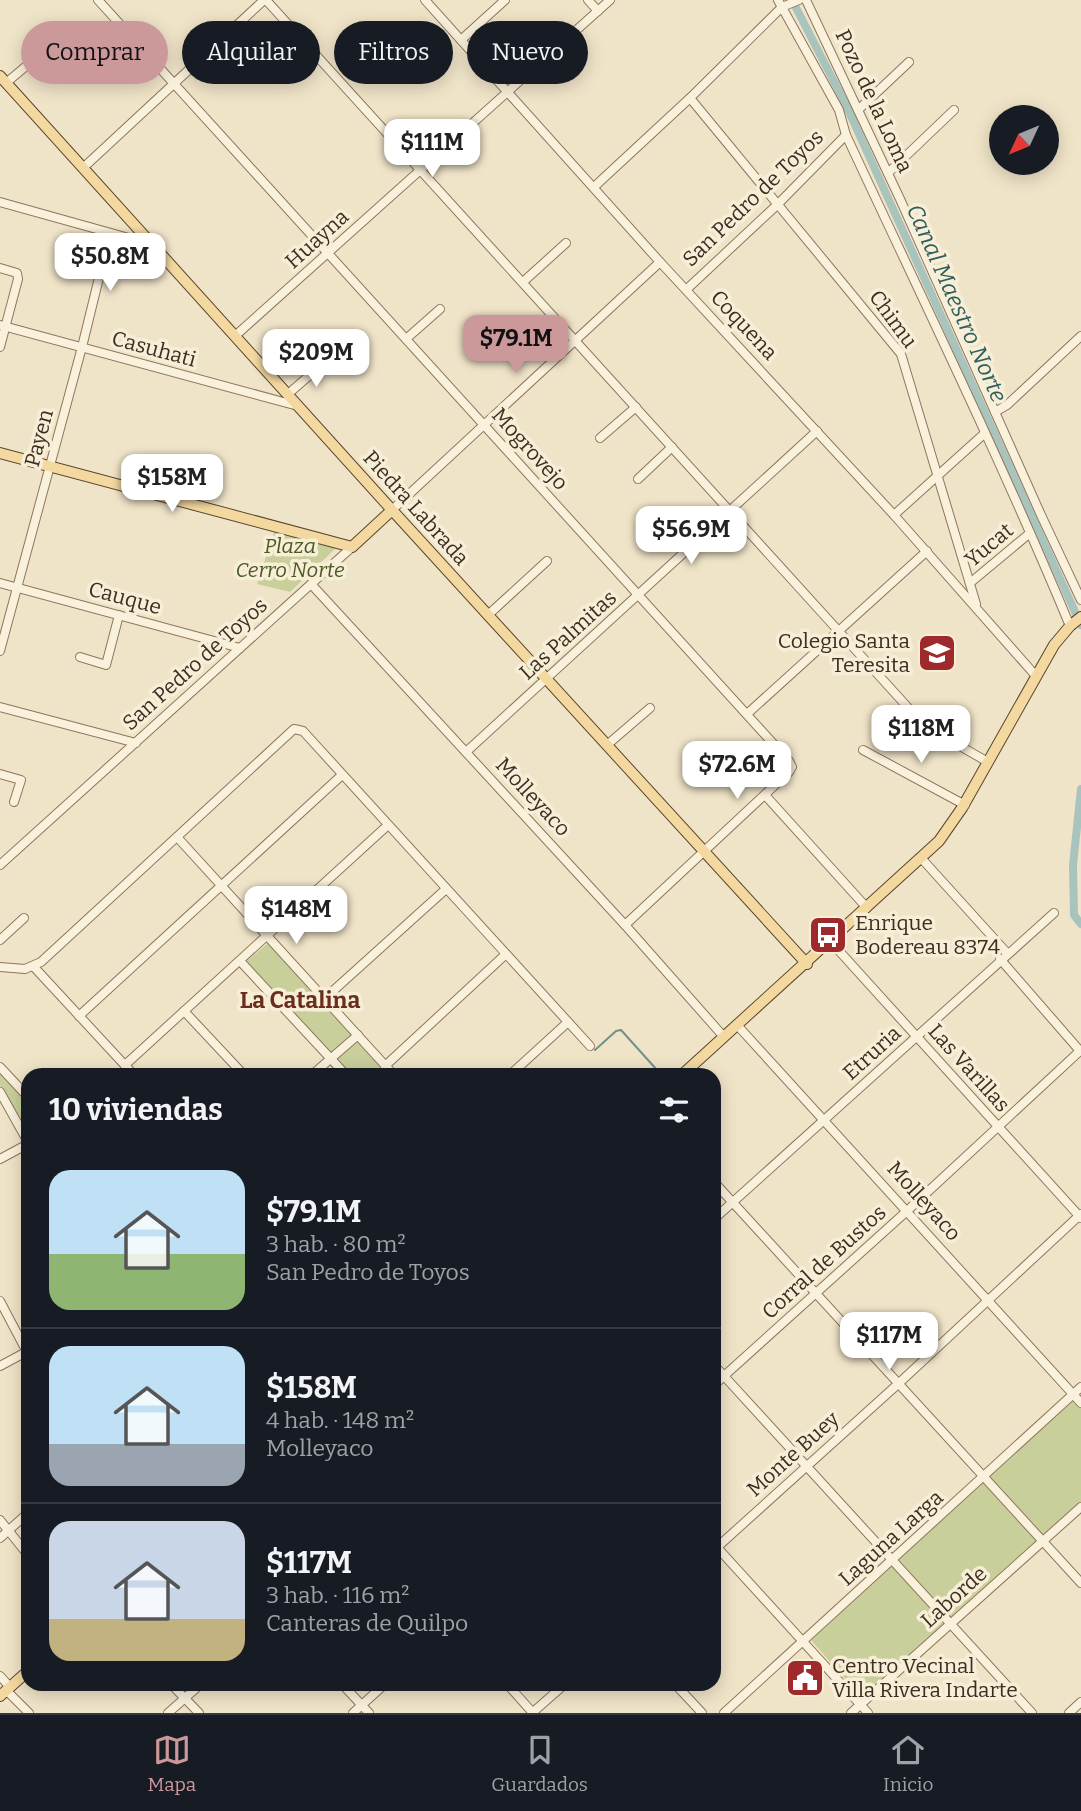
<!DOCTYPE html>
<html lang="es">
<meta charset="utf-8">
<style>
:root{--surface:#171b24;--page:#20242c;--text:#f1f3f6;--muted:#9ea1a6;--line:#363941;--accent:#cc999b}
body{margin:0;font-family:Bitter,serif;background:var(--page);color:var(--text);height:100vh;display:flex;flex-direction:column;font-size:26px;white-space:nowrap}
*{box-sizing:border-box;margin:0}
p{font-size:23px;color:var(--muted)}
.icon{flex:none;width:38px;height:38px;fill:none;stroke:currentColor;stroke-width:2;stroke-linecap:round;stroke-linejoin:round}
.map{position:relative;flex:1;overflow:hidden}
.details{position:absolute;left:21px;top:1068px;width:700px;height:623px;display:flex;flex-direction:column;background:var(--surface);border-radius:21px;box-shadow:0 4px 18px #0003}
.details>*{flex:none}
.guide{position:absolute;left:21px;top:21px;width:700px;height:63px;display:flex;gap:14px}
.needle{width:46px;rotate:226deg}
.controls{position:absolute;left:989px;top:105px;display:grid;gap:14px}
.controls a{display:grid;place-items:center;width:70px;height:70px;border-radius:50%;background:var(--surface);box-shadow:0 4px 18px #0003;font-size:35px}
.price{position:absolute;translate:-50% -60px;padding:0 16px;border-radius:14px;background:#fff;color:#222;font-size:23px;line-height:46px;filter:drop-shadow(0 2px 4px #0008)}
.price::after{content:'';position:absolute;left:50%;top:42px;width:21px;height:16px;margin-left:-10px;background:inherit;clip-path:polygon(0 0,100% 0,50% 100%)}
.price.current{background:var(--accent);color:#111}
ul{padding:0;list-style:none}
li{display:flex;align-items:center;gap:21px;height:175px;padding:0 28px}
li+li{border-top:2px solid var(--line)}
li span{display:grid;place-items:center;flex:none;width:196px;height:140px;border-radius:21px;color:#555}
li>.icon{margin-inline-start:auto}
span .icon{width:84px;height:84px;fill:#fffc;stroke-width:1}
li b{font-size:30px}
h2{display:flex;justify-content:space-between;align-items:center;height:84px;padding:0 28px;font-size:30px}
.tag{padding:0 24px;border-radius:32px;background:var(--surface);box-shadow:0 4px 18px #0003;font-size:24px;line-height:63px}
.tag.current{background:var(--accent);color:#111}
.menu{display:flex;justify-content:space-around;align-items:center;height:98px;border-top:2px solid var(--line);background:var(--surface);font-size:19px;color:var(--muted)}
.menu a{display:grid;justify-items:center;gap:4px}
.menu .current{color:var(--accent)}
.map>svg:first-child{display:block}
</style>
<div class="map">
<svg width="1081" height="1713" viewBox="0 0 1081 1713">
<rect width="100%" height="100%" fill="#f0e4c8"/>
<g fill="#c9cf9b">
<path d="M276 526 336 548 290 592 257 584Z"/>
<path d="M268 943 352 1034 330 1054 246 962Z"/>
<path d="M358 1041 389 1074H349L336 1060Z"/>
<path d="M0 1068 28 1099V1136L0 1086Z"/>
<path d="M1073 1400 1081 1408V1503L1044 1537 989 1476Z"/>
<path d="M985 1481 1039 1541 951 1620 897 1560Z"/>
<path d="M893 1564 947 1623 863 1699 810 1639Z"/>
</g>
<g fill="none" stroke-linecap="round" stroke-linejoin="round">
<path stroke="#6f938a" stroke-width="2" d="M595 1050 616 1031 621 1030 657 1070"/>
<g stroke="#a9c4bc" stroke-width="8">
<path d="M792 0 846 105 1081 625"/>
<path d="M1081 789 1073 865 1074 915 1081 924"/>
</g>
<defs>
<g id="minor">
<path d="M98 0 789 761 792 767 789 772 625 925"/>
<path d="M266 0 912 712 939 734 988 762"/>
<path d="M425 0 660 262 894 515 1036 676"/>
<path d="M588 0 598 11"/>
<path d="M778 0 839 110 846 135C922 298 1001 460 1070 626"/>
<path d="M806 0 900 199 1041 515 1081 600"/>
<path d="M461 40 505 0"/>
<path d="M6 83 44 51"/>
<path d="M690 98 901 354 976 604"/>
<path d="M858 110 909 62"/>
<path d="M83 168 264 0"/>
<path d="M888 173 954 110"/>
<path d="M594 187 690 98 782 7 799 0"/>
<path d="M0 202 136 240 144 236"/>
<path d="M0 268 17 273 18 279 0 347"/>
<path d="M523 282 566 243"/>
<path d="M687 289 778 204 846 135"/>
<path d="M0 325 298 406"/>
<path d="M235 336 610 0"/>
<path d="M406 339 440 309"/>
<path d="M288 394 326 361"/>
<path d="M995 412 1007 405 1081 336"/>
<path d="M600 438 636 407"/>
<path d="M638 479 672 447"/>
<path d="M392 510 660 262"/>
<path d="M894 515 985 433"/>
<path d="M0 583 240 648"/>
<path d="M970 583 1030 533"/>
<path d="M311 584 625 925 724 1037"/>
<path d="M488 615 547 561"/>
<path d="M0 651 82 347 110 233"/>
<path d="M80 657 106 665 119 615"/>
<path d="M0 707 136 743"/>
<path d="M747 714 927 551"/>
<path d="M607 745 650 708"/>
<path d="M863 750 965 805"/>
<path d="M466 752 817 431"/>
<path d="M0 774 21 780 14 802"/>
<path d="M765 795 867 908"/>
<path d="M177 837 393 1074"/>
<path d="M922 859 1007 953"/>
<path d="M0 865 352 547"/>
<path d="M0 940 24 918"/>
<path d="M831 942 1081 1218"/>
<path d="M1000 959 1080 1051"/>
<path d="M240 961 345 1074"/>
<path d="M0 967 25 969 41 962 294 729 303 731 590 1046"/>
<path d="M34 967 133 1074"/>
<path d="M324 999 446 889"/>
<path d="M184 1011 243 1074"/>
<path d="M79 1016 342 775"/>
<path d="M737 1025 1081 1403"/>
<path d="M125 1065 388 825"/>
<path d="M385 1066 506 954"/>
<path d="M0 1067 28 1097"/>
<path d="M313 1074 358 1035"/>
<path d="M511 1074 568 1022"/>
<path d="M0 1092 28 1142"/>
<path d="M0 1159 28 1144"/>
<path d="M714 1182 1081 1583"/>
<path d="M714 1219 1054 913"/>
<path d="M0 1301 28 1354"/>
<path d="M714 1365 1032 1713"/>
<path d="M0 1366 28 1351"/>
<path d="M714 1385 907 1211 1081 1050"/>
<path d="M0 1520 28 1555"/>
<path d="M0 1538 28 1513"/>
<path d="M714 1544 868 1713"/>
<path d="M714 1550 898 1384 1081 1214"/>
<path d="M0 1676 10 1687"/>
<path d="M171 1684 199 1713"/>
<path d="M342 1684 369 1713"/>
<path d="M507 1684 533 1713"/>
<path d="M675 1684 702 1713"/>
<path d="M6 1690 29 1713"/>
<path d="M168 1713 201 1684"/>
<path d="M353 1713 385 1684"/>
<path d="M532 1713 565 1684"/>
<path d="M724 1713 1081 1387"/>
<path d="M851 1713 1081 1507"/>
<path d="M1069 1713 1081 1702"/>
</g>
<g id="major">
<path d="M0 76 392 510 807 964"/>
<path d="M0 453 352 547 392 510"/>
<path d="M683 1074 939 841 962 808 1054 645 1070 626 1081 617"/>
<path d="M0 1696 28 1671"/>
</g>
</defs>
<use href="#minor" stroke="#8d765c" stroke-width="10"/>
<use href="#major" stroke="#5b4430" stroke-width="12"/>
<use href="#minor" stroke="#faf1dc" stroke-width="8"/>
<use href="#major" stroke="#f3d9a0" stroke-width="10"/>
</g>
<defs>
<symbol id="school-square" viewBox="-11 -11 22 22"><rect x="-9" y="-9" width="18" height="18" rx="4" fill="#9e2a2b" stroke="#f7eed8"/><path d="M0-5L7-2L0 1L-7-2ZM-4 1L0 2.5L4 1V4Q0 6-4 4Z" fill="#fff"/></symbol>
<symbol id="bus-square" viewBox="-11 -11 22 22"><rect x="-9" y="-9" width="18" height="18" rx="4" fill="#9e2a2b" stroke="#f7eed8"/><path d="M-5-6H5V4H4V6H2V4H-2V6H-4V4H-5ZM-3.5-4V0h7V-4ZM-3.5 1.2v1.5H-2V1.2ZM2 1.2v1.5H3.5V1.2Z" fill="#fff"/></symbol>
<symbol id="civic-square" viewBox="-11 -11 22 22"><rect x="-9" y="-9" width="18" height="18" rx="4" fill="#9e2a2b" stroke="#f7eed8"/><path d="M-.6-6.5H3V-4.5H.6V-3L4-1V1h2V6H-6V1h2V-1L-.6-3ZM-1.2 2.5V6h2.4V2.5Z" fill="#fff"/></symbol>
</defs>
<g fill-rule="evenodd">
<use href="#school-square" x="915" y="631" width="44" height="44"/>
<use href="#bus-square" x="806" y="913" width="44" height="44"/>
<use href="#civic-square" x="783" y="1656" width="44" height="44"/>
</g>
<g text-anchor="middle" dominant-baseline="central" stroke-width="7" stroke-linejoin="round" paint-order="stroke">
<g font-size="21" fill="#3d2e20" stroke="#f7eed8">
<text transform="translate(874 101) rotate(65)">Pozo de la Loma</text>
<text transform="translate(753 198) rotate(-44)">San Pedro de Toyos</text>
<text transform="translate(317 239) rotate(-42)">Huayna</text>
<text transform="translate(893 319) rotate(54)">Chimu</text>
<text transform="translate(744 325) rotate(47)">Coquena</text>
<text transform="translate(154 349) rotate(15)">Casuhati</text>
<text transform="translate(39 438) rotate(-75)">Payen</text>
<text transform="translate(530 449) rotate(48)">Mogrovejo</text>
<text transform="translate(416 508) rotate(48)">Piedra Labrada</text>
<text transform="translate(989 545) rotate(-40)">Yucat</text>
<text transform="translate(125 598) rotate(15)">Cauque</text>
<text transform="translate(568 635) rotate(-42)">Las Palmitas</text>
<text transform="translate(195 664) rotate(-42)">San Pedro de Toyos</text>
<text transform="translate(533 797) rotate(47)">Molleyaco</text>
<text transform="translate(872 1053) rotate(-42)">Etruria</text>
<text transform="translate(969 1068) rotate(48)">Las Varillas</text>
<text transform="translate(924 1201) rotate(48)">Molleyaco</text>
<text transform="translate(824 1262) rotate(-42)">Corral de Bustos</text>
<text transform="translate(793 1454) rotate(-42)">Monte Buey</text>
<text transform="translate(891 1538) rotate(-42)">Laguna Larga</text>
<text transform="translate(954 1597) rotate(-42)">Laborde</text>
</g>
<g font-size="21" font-style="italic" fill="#4d5a26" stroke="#f7eed8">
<text x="290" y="546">Plaza<tspan x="290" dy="24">Cerro Norte</tspan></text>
</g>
<g font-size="21" fill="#3d2e20" stroke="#f7eed8" text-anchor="start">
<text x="910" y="641" text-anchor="end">Colegio Santa<tspan x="910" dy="24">Teresita</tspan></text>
<text x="855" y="923">Enrique<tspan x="855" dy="24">Bodereau 8374</tspan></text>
<text x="832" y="1666">Centro Vecinal<tspan x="832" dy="24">Villa Rivera Indarte</tspan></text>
</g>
<g font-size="23" font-style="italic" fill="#2f5d5a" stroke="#f7eed8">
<text transform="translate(957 303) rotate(66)">Canal Maestro Norte</text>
</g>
<g font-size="23" font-weight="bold" fill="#6b2e1e" stroke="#f7eed8">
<text x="300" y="1000">La Catalina</text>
</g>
</g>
</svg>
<div class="controls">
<a><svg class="needle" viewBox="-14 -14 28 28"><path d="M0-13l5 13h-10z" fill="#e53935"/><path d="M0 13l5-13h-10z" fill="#9ea1a6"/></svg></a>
</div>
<b class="price" style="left:432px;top:179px">$111M</b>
<b class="price" style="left:110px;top:293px">$50.8M</b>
<b class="price current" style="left:516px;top:375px">$79.1M</b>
<b class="price" style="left:316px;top:389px">$209M</b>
<b class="price" style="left:172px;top:514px">$158M</b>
<b class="price" style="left:691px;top:566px">$56.9M</b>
<b class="price" style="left:921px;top:765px">$118M</b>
<b class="price" style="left:737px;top:801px">$72.6M</b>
<b class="price" style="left:296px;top:946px">$148M</b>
<b class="price" style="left:889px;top:1372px">$117M</b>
<div class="guide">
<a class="tag current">Comprar</a>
<a class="tag">Alquilar</a>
<a class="tag">Filtros</a>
<a class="tag">Nuevo</a>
</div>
<section class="details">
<h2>10 viviendas<svg class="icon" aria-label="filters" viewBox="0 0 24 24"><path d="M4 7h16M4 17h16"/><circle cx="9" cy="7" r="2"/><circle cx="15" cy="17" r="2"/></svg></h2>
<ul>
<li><span style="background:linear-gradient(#bfe0f5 60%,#8fb573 0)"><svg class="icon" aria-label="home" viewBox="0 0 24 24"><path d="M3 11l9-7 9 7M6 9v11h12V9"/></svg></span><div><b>$79.1M</b><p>3 hab. · 80 m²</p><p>San Pedro de Toyos</p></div></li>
<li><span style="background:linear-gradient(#bfe0f5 70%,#9aa5b1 0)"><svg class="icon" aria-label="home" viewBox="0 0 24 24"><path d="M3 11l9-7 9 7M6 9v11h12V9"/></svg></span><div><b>$158M</b><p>4 hab. · 148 m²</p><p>Molleyaco</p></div></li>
<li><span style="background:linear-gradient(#c9d6e8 70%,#c2b280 0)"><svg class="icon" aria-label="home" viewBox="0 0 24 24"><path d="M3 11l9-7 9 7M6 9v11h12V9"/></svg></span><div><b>$117M</b><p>3 hab. · 116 m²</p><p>Canteras de Quilpo</p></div></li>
</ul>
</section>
</div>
<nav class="menu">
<a class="current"><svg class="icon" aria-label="map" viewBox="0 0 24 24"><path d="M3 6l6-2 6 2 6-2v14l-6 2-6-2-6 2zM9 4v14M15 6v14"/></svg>Mapa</a>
<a><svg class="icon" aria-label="saved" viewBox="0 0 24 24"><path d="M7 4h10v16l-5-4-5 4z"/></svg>Guardados</a>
<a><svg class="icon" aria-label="home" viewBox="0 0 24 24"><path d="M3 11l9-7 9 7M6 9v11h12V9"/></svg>Inicio</a>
</nav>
